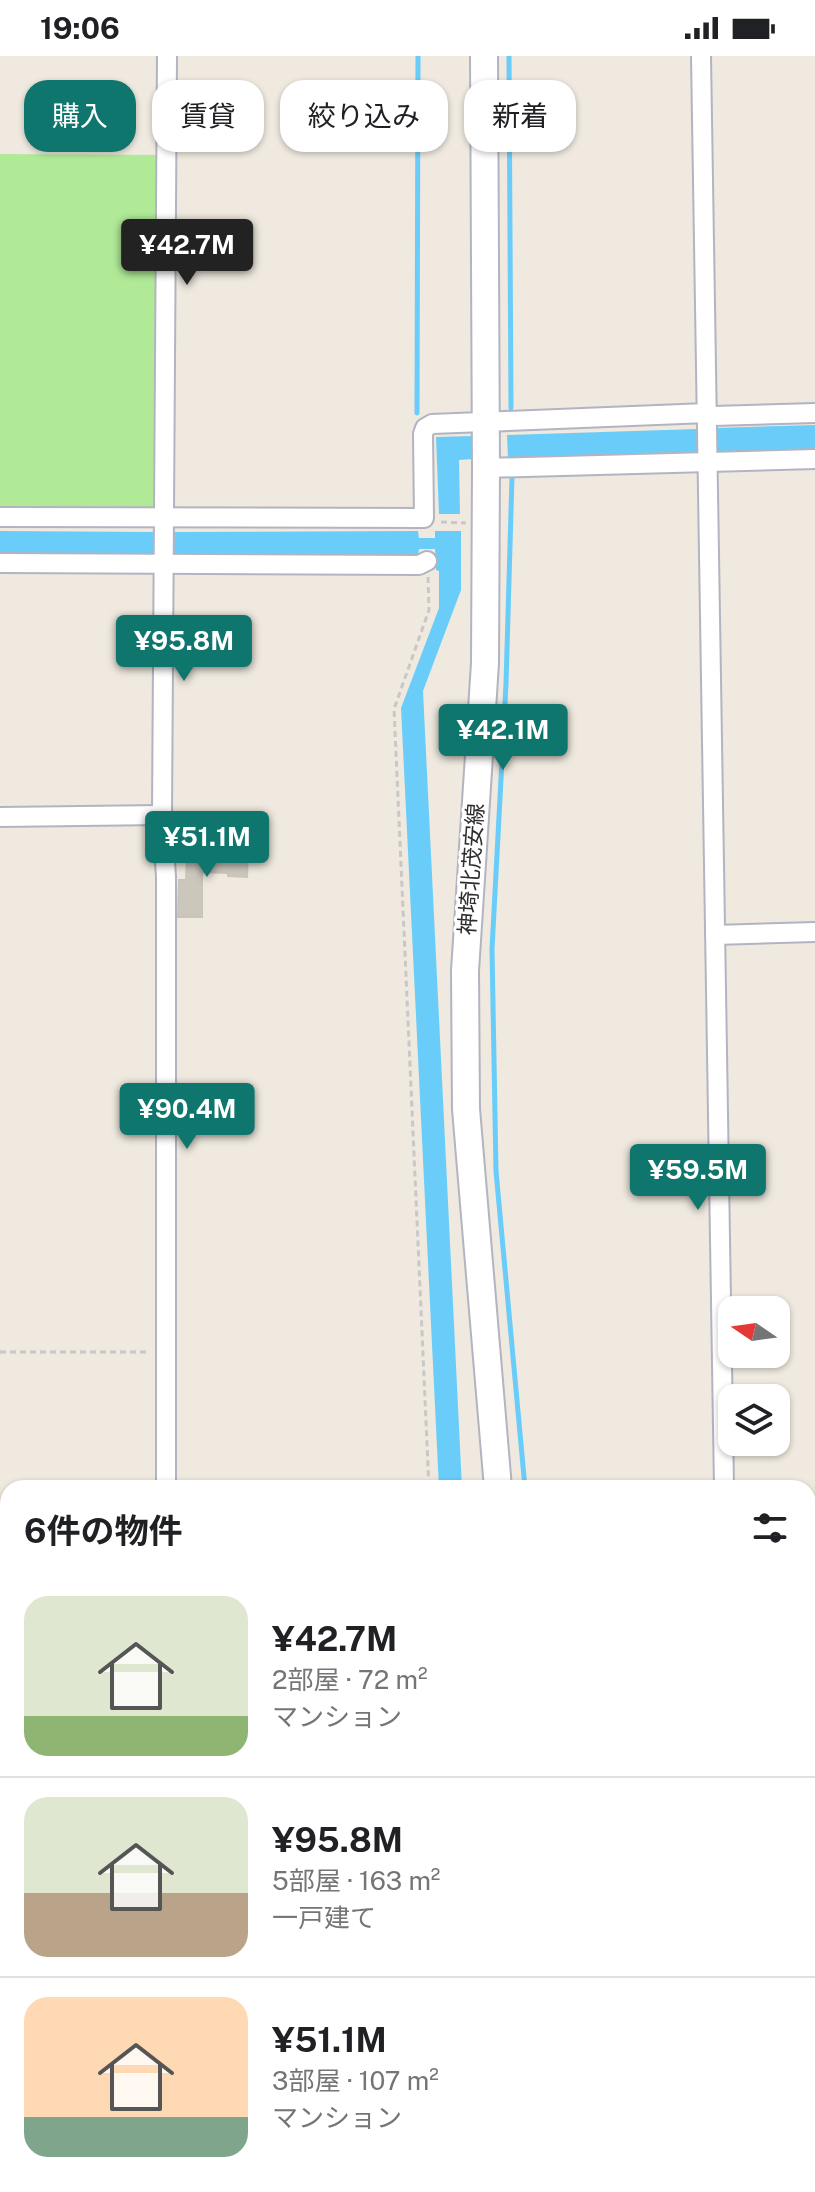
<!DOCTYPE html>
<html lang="ja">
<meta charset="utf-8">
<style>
:root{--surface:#fff;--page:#f2f2f2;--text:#202124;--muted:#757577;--line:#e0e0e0;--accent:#0f766e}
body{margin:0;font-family:"Public Sans","Noto Sans JP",sans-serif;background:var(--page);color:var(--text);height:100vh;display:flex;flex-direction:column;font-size:30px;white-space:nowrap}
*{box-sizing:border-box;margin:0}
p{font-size:26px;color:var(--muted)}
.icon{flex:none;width:44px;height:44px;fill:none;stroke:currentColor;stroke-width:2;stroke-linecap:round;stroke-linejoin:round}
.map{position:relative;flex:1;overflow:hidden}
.sheet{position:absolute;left:0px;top:1424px;width:816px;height:712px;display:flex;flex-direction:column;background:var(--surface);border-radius:24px 24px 0 0;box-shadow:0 2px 6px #0004}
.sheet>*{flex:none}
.hud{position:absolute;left:24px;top:24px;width:768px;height:72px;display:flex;gap:16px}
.needle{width:52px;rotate:283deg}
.fabs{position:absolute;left:718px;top:1240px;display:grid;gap:16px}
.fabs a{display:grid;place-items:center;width:72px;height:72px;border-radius:16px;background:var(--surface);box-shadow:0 2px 6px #0004;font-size:40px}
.price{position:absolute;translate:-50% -68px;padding:0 18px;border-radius:8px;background:var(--accent);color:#fff;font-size:26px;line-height:52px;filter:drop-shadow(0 2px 4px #0008)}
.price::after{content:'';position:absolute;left:50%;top:48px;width:24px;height:18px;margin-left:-12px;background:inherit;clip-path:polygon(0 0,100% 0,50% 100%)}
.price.on{background:#222;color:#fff}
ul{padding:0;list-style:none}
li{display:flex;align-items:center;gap:24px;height:200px;padding:0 24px}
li+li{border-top:2px solid var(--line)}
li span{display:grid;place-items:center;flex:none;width:224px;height:160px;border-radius:24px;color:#555}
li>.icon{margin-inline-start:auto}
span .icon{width:96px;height:96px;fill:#fffc;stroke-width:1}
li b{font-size:34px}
h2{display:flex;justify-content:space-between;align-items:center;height:96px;padding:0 24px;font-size:34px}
.chip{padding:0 28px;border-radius:24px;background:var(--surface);box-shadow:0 2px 6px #0004;font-size:28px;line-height:72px}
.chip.on{background:var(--accent);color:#fff}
.status{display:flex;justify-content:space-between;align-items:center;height:56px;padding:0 40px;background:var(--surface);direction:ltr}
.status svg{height:22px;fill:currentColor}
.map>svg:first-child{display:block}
</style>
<div class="status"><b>19:06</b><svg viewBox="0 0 49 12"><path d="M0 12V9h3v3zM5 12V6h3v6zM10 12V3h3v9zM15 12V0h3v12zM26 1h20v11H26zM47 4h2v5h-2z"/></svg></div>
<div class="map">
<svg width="815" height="2136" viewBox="0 0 815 2136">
<rect width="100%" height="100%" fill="#efe9df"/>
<path fill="#b0ea97" d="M0 98 158 99 156 452 0 453Z"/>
<g fill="#6acdf9">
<path d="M815 369V393L716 396V372Z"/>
<path d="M697 373 698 396 508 402 507 379Z"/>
<path d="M473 380V403L459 404 460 458H439L436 381Z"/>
<path d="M0 475 153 476V483L173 484 174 476 418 475 419 482H435V475H461V534L423 635 462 1432H439L401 652 439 552V515L436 514 435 493H419L418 500 174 501 173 492H153V501L0 500Z"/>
</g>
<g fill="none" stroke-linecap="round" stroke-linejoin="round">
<g stroke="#6acdf9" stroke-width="5">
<path d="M509 0 511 352"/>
<path d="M417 357 418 0"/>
<path d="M512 421 506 628 492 893 496 1115 525 1432"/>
</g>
</g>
<path fill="#cbc7bd" stroke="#cbc5b8" stroke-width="2" d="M229 795 248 796 247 821 228 820V817L202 816V861H178L179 824H186L187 799 229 800Z"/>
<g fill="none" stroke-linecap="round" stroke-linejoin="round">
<defs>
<g id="minor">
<path d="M701 0 724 1432"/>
<path d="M486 412 815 403"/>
<path d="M0 461 424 462 423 378 425 372 432 368 707 357 713 360 815 357"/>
<path d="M0 507 419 509 427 505"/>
<path d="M0 761 162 759"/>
<path d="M715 879 815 876"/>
<path d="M166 1432V821L162 759 167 0"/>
<path d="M0 1524H8"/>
<path d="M808 1542H815"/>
<path d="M218 2128V2136"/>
<path d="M740 2128V2136"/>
<path d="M364 2136 368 2128"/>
</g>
<g id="tertiary">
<path d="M808 1458H815"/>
<path d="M0 1476 8 1475"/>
</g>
<g id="secondary">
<path d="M484 0 486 412 485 607 465 915 466 1053 498 1432"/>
<path d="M394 2136 398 2128"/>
</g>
</defs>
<use href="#minor" stroke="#b3b4c1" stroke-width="22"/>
<use href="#tertiary" stroke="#b3b4c1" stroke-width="28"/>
<use href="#secondary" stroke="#b3b4c1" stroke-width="30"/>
<g stroke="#c8c8c8" stroke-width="3" stroke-dasharray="6 4" stroke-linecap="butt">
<path d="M441 466 466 467"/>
<path d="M428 521 429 554 394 653 429 1432"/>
<path d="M0 1296H148"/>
</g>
<use href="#minor" stroke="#fff" stroke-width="18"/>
<use href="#tertiary" stroke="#fff" stroke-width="24"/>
<use href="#secondary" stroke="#fff" stroke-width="26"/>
</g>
<g text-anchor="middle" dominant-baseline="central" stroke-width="6" stroke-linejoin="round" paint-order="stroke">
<g font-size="22" fill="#2d2d2d" stroke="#fff">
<text transform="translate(471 813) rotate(-86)">神埼北茂安線</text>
</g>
</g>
</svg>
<div class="fabs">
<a><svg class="needle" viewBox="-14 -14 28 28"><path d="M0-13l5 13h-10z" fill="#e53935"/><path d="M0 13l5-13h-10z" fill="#757577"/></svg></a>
<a><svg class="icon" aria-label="layers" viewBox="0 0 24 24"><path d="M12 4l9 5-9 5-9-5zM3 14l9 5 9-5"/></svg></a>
</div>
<b class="price on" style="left:187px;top:231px">¥42.7M</b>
<b class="price" style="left:184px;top:627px">¥95.8M</b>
<b class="price" style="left:503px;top:716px">¥42.1M</b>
<b class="price" style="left:207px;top:823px">¥51.1M</b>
<b class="price" style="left:187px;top:1095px">¥90.4M</b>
<b class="price" style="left:698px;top:1156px">¥59.5M</b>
<div class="hud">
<a class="chip on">購入</a>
<a class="chip">賃貸</a>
<a class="chip">絞り込み</a>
<a class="chip">新着</a>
</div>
<section class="sheet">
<h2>6件の物件<svg class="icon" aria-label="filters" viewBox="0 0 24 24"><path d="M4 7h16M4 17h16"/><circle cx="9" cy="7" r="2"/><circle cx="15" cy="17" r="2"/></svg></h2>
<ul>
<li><span style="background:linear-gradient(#dfe7d0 75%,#8fb573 0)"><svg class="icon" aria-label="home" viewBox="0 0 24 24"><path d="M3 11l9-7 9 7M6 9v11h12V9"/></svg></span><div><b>¥42.7M</b><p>2部屋 · 72 m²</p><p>マンション</p></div></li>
<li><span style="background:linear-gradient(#dfe7d0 60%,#b9a48a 0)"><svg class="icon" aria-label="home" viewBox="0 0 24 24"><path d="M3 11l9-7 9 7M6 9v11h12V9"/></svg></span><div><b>¥95.8M</b><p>5部屋 · 163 m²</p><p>一戸建て</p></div></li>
<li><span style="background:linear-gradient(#ffd9b3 75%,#7fa58c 0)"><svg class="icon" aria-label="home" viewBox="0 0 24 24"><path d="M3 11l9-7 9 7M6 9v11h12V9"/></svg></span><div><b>¥51.1M</b><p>3部屋 · 107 m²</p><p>マンション</p></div></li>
</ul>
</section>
</div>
